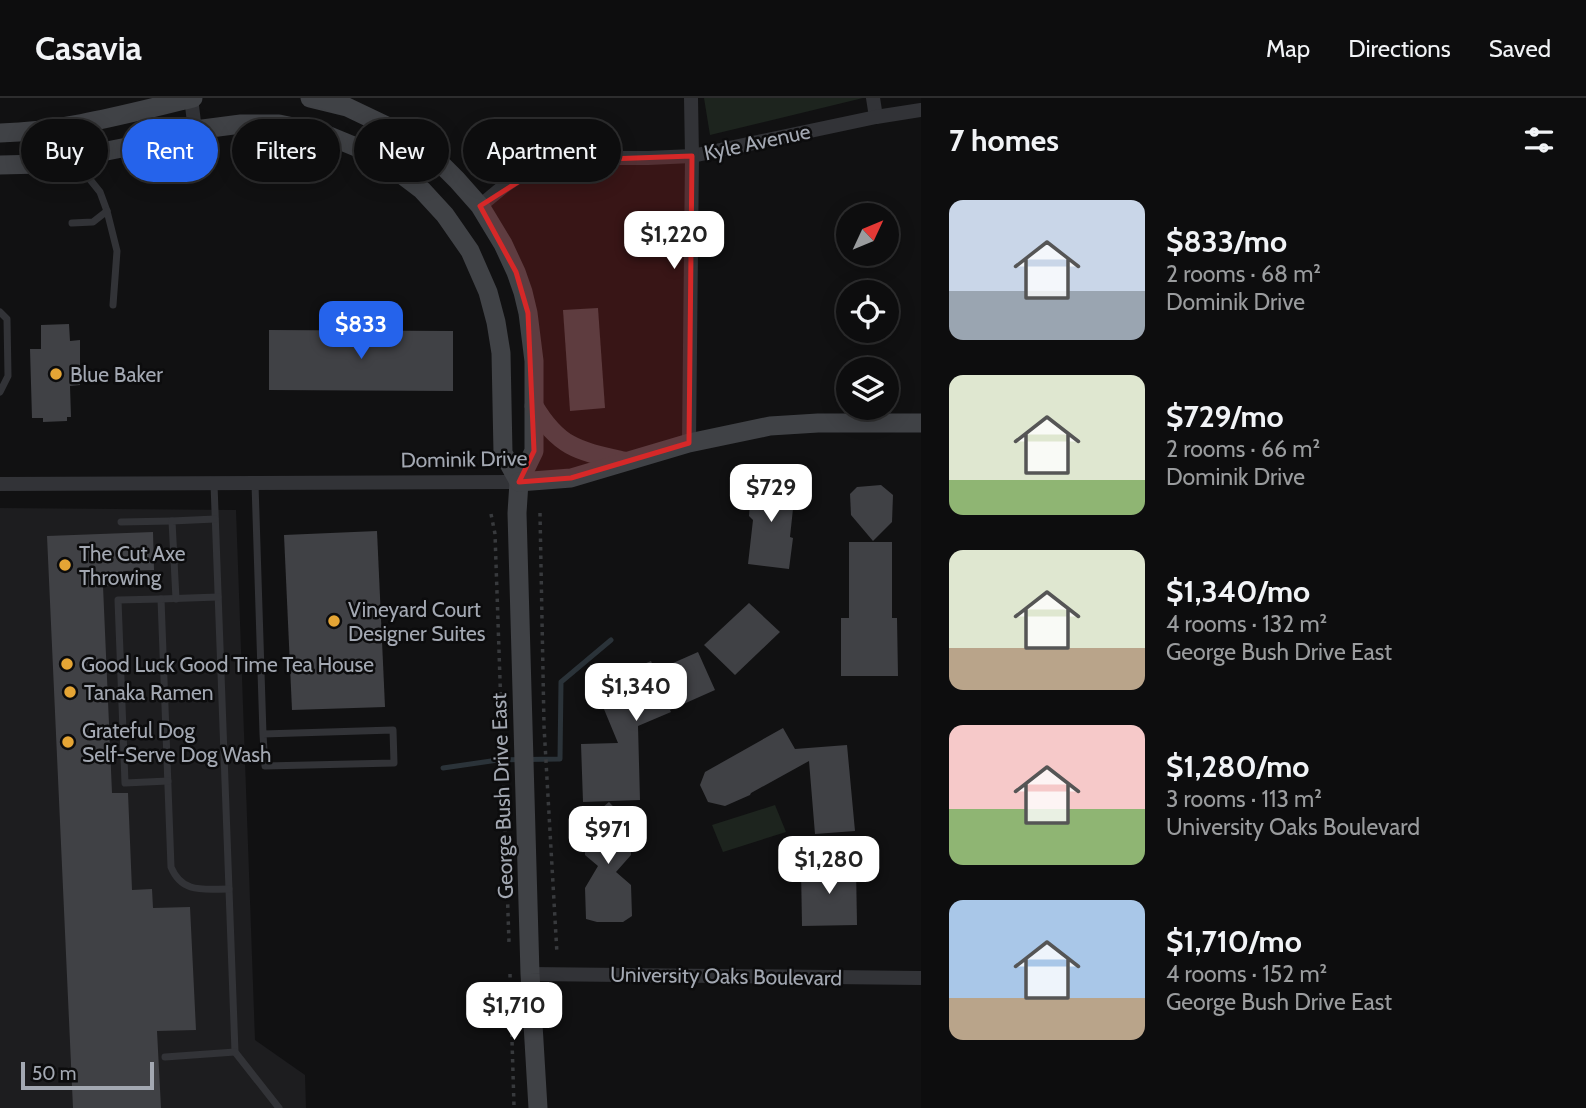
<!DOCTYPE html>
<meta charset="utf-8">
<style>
:root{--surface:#0d0d0e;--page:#161617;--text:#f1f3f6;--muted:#9a9c9e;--line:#2d2d2e;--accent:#2563eb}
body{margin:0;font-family:Cabin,sans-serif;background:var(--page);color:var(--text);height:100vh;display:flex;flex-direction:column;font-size:26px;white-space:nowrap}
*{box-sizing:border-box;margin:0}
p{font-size:23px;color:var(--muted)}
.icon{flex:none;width:38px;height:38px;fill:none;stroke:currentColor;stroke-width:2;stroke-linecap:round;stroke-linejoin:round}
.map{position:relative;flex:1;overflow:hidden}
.panel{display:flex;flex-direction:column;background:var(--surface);width:665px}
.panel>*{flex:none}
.top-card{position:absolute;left:21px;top:21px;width:665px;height:63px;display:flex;gap:14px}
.needle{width:46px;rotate:46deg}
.controls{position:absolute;left:836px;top:105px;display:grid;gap:14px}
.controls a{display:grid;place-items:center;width:63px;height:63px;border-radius:50%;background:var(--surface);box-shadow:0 4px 18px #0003,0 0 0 2px var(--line);font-size:35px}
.scale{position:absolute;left:21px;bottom:18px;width:133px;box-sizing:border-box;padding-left:7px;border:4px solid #a3a8b2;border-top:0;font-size:19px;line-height:24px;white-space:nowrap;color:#a3a8b2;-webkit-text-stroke:5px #0c0c0d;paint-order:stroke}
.price{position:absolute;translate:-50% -60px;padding:0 16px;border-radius:14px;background:#fff;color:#222;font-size:23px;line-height:46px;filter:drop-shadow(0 2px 4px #0008)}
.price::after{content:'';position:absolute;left:50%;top:42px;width:21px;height:16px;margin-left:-10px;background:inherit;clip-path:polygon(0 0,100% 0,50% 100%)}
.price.active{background:var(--accent);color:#fff}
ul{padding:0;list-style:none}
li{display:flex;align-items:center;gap:21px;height:175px;padding:0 28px}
li span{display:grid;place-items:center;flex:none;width:196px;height:140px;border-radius:14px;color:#555}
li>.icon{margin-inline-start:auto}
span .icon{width:84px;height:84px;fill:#fffc;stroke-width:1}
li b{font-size:30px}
h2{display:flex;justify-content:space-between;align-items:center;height:84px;padding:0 28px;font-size:30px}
.pill{padding:0 24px;border-radius:32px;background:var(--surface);box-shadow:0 4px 18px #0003,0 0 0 2px var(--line);font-size:24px;line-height:63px}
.pill.active{background:var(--accent);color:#fff}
header{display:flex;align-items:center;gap:42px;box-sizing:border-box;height:98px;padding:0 35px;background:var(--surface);border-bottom:2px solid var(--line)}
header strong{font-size:33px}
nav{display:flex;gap:38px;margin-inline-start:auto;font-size:24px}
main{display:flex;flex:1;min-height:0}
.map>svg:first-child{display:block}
</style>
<header>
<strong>Casavia</strong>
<nav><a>Map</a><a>Directions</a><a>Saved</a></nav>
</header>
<main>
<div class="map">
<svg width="921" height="1010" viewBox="0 0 921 1010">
<rect width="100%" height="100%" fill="#111112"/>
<path fill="#1d1d1f" d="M0 410 236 412 255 942 305 977 306 1010H0Z"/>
<g fill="#1d241e">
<path d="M704 0H863L710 37Z"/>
<path d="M775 707 786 734 723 754 712 727Z"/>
</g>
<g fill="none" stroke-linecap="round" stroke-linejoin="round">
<path stroke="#2b3339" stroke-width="5" d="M443 670 498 662 560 661 561 584 611 542"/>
</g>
<g fill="#404145">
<path d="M598 210 605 310 570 313 563 212Z"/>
<path d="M69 226 70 243 80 242V287L70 288 71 319H67V323L43 324V320H32L30 251H41V227Z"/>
<path d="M269 232 453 233V293L269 292Z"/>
<path d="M760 382 787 384 795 392 790 439 793 440 789 471 748 466 753 422 749 418 751 390Z"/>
<path d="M881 387 893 397 892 424 873 443 851 417 850 396 857 389Z"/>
<path d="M377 433 385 609 292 612 284 437Z"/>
<path d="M153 434 154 472 123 473V487L103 488 112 695H128L132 792 152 791 153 810 190 809 196 932 157 933 161 1010H73L47 438Z"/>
<path d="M849 444H892V520H897L898 578H841V520H849Z"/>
<path d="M749 505 780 534 735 577 704 547Z"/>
<path d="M698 554 715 592 670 612 671 614 638 628 640 702 583 704 581 646 618 645 594 587 651 563 655 573Z"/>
<path d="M783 630 795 651 847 647 855 733 815 736 809 663 751 695 750 697 725 708 708 704 700 687 705 674Z"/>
<path d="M609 704 631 727V757L616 774 631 787 632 818 623 824H597L586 821 585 790 598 768 585 757 584 725Z"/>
<path d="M856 769 857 827 802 828 801 770Z"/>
</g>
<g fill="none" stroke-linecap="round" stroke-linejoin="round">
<g stroke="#383a3d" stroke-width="3.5" stroke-dasharray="3.5 5" stroke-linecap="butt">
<path d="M540 415 544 628 557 856"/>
<path d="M491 416 495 436 509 844"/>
<path d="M510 876 514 1008"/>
</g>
<g stroke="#323337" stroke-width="7">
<path d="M71 64 84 74 100 94 107 113 117 153 113 207"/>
<path d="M72 125 93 124 107 113"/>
<path d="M0 214 7 221 8 278 0 294"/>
<path d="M214 386 235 954 279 1010"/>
<path d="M255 386 263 636 265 668 394 665 393 632 263 636"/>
<path d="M121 424 172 423"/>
<path d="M218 499 161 501 171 769C182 796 204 791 229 791"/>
<path d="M161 501 118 502 125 685 168 683"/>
<path d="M176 501 172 423 215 421"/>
<path d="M165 959 235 954"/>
</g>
<g stroke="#323337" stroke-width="14">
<path d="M191 0 195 32"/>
<path d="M873 0 876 19"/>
<path d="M480 108 503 89 527 73 551 63 579 60H648L692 58 876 19 921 12"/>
<path d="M689 345 692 58 691 0"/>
<path d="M0 386 519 384"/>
<path d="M530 876 921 880"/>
</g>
<g stroke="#404246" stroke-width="19">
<path d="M310 0 347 9 391 30 432 57 457 82 480 108 503 146 516 174 523 194 528 215 534 263V353L519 384 517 415 530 876 538 1010"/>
<path d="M0 35C66 33 129 15 193 0"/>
<path d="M0 67 41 66 127 49 195 32 241 26H279L322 35 356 49 389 67 422 92 445 117 470 153 488 194 496 224 501 255 503 355 519 384"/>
<path d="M534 308C559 350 579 353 624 363"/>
<path d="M519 384 571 380 689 345 770 328 818 325H921"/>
</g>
</g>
<path fill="#d62828" fill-opacity="0.2" stroke="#d62828" stroke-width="5" stroke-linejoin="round" d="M692 58 689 345 571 380 519 384 534 353 528 215 516 174 480 108 551 63Z"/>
<g fill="#e5a535" stroke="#0c0c0d" stroke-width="2.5">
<circle cx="56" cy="276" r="7"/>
<circle cx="65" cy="467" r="7"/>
<circle cx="334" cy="523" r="7"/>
<circle cx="67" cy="566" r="7"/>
<circle cx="70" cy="594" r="7"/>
<circle cx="68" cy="644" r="7"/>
</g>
<g text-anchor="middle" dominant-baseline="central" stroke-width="5" stroke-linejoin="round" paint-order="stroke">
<g font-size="21" fill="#a3a8b2" stroke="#0c0c0d">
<text transform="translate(757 44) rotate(-12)">Kyle Avenue</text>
<text transform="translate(464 361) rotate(-1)">Dominik Drive</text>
<text transform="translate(502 698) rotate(-92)">George Bush Drive East</text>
<text transform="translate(726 878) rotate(1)">University Oaks Boulevard</text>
</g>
<g font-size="21" fill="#a3a8b2" stroke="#0c0c0d" text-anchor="start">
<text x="70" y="276">Blue Baker</text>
<text x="79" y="455">The Cut Axe<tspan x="79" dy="24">Throwing</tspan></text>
<text x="348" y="511">Vineyard Court<tspan x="348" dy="24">Designer Suites</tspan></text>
<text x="81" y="566">Good Luck Good Time Tea House</text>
<text x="84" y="594">Tanaka Ramen</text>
<text x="82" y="632">Grateful Dog<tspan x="82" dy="24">Self-Serve Dog Wash</tspan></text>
</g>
</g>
</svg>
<div class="controls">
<a><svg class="needle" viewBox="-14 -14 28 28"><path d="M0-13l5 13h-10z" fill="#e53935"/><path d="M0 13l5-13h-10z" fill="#9a9c9e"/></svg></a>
<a><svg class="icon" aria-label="locate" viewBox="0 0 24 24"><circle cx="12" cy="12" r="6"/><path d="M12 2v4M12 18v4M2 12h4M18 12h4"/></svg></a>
<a><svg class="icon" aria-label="layers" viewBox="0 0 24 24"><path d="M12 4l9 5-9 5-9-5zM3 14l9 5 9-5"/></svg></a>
</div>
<div class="scale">50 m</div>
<b class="price" style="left:674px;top:173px">$1,220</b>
<b class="price active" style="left:361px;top:263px">$833</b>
<b class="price" style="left:771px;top:426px">$729</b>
<b class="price" style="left:636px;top:625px">$1,340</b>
<b class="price" style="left:608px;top:768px">$971</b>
<b class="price" style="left:829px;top:798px">$1,280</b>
<b class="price" style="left:514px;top:944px">$1,710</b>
<div class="top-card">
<a class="pill">Buy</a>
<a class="pill active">Rent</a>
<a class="pill">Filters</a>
<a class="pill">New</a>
<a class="pill">Apartment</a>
</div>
</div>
<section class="panel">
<h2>7 homes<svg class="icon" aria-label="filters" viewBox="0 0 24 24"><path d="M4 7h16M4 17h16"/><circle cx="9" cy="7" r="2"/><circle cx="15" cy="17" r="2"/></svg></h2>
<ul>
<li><span style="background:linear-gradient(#c9d6e8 65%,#9aa5b1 0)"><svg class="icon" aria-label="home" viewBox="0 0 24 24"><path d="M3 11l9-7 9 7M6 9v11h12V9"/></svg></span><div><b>$833/mo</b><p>2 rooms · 68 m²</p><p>Dominik Drive</p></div></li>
<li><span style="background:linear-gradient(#dfe7d0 75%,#8fb573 0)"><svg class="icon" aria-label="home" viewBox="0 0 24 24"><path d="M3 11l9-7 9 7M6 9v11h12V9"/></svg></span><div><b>$729/mo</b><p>2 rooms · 66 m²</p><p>Dominik Drive</p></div></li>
<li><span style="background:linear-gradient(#dfe7d0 70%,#b9a48a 0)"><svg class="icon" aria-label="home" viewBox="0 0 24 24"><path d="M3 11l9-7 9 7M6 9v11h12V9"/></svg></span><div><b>$1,340/mo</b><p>4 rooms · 132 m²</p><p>George Bush Drive East</p></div></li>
<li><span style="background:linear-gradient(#f6c9c9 60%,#8fb573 0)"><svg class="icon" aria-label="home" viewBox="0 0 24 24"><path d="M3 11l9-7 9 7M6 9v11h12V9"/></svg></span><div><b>$1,280/mo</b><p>3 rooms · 113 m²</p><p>University Oaks Boulevard</p></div></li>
<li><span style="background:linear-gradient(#a9c7e8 70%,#b9a48a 0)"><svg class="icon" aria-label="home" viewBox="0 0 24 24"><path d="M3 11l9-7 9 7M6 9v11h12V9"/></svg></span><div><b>$1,710/mo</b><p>4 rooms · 152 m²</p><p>George Bush Drive East</p></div></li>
</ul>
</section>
</main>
